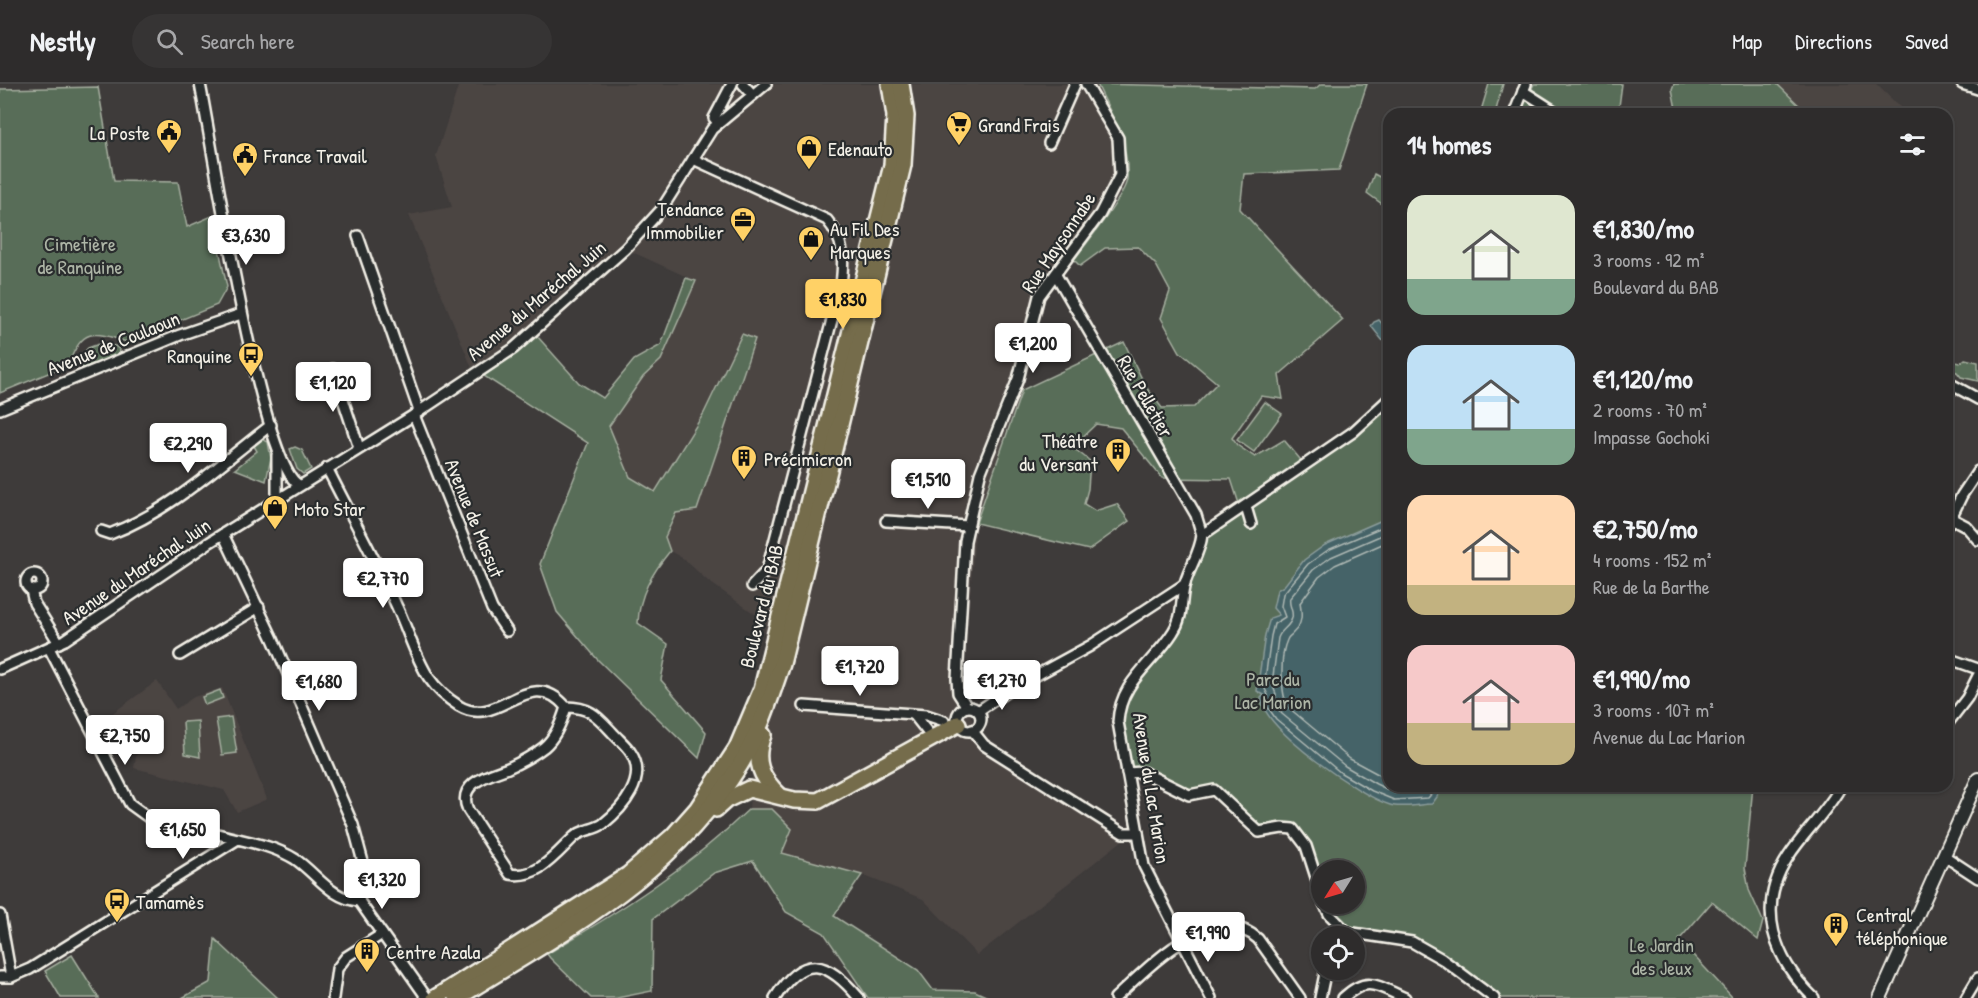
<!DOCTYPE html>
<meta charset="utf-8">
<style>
:root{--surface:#2e2c2c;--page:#363434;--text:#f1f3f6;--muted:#a7a7a9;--line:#494848;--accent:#ffd166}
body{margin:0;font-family:"Patrick Hand",sans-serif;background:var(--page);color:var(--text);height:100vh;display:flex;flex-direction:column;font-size:22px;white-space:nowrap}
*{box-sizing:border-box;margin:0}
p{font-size:20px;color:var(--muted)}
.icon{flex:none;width:33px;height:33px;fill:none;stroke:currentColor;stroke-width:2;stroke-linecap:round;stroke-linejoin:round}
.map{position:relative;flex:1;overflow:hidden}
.sheet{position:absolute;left:1383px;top:24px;width:570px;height:684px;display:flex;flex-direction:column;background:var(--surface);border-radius:18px;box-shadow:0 2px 4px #0004,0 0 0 2px var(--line)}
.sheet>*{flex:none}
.needle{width:39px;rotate:233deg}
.controls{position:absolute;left:1311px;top:776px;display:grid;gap:12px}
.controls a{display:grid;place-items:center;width:54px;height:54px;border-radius:50%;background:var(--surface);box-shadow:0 2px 4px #0004,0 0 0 2px var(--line);font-size:30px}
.price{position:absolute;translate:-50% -51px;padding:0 14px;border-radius:6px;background:#fff;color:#222;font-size:20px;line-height:39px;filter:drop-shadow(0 2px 3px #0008)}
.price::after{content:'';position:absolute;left:50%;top:36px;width:18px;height:14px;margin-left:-9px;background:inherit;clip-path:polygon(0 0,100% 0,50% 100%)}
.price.selected{background:var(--accent);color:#111}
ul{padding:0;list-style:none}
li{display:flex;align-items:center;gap:18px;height:150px;padding:0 24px}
li span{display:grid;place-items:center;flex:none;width:168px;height:120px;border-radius:18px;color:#555}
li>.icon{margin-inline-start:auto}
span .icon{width:72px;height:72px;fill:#fffc;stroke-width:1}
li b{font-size:26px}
h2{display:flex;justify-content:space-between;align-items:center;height:72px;padding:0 24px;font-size:26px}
header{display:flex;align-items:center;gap:36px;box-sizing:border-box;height:84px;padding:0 30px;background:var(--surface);border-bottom:2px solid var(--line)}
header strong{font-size:28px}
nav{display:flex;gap:33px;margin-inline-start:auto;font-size:21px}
.search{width:420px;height:54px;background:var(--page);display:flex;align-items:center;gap:15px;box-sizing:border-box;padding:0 21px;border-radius:33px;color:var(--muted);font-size:22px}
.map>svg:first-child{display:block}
</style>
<header>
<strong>Nestly</strong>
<div class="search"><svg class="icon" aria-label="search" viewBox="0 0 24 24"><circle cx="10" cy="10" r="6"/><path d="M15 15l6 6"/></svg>Search here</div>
<nav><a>Map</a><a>Directions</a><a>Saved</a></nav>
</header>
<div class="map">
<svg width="1978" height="914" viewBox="0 0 1978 914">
<rect width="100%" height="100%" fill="#3e3b3a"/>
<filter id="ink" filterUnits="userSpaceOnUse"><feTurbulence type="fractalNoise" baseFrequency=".0167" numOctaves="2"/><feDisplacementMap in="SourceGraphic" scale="12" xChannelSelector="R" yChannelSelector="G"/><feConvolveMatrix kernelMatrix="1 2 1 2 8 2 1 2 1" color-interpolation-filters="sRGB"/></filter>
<g filter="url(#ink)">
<g fill="#4c4543">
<path d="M459 0H1097L1124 58 1127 97 1104 136 1074 176 1045 207 1022 306 976 439 962 603 980 663 1123 756 977 871 923 815 862 791 782 769 772 725H749L765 537 708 497 684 475 670 467 665 454 676 429 697 426 715 368 742 250 704 329 655 408 630 393 609 342 643 293 661 276 696 197 628 166 537 252 484 292 472 284 409 131 452 123 436 72Z"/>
<path d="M1777 0H1876L1901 24 1899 30H1808Z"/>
<path d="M157 597 176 625 194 613 222 604 267 715 237 728 224 706 134 684 138 662 110 656 111 650 95 642Z"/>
</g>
<g fill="#596d58" stroke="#a6afa0" stroke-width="1.5">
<path d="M1097 0 1315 5 1321 0H1367L1339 86 1244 90 1240 125 1343 236 1279 291 1283 315 1261 312 1232 354 1237 361 1255 373 1284 356 1305 381 1389 315V702H1753L1745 784 1749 806 1763 837 1758 856 1712 818 1679 856 1733 914H1494L1412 858 1347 848 1324 819H1354V786H1322L1321 812 1306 762 1293 745 1259 748 1214 706 1198 710 1143 688 1127 689 1119 638 1122 616 1174 547 1202 451 1241 426 1231 395 1162 394 1121 344 1096 340 1072 363 1090 377 1088 405 1084 420 1095 427 1117 420 1129 437 1089 466 976 439 1022 306 1124 258 1146 303 1162 324 1194 323 1217 299 1180 268 1161 234 1170 207 1156 181 1138 163 1105 164 1080 182 1074 176C1085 161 1125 112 1127 95 1130 61 1111 30 1097 0Z"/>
<path d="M1489 0H1503L1495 30H1480Z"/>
<path d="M1534 0H1622L1618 30H1519Z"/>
<path d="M1674 0H1777L1808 30H1677L1672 5Z"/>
<path d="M98 3 114 97 178 98 187 143 212 132 227 203 217 221 127 258C93 247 83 243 68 281L0 309V5Z"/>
<path d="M1374 90 1389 98V125L1367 109Z"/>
<path d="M686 194 696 197 661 276 643 293 609 342 630 393 655 408 704 329 742 250 755 255 697 426 676 429 665 453 670 467C652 489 639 511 638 539L668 560 661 596 706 648 699 674 597 575 557 528 540 480 588 359 484 292 537 252 579 299 603 314 634 276 661 261Z"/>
<path d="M99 260 115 262 120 266 118 271 84 285 81 282 80 273 88 264Z"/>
<path d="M1965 275 1978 278V297L1961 293 1957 288 1950 287 1952 277 1960 279Z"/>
<path d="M1265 318 1282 330 1254 368 1237 356Z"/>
<path d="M262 355 268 358 271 374 266 397 235 385 257 367 254 362Z"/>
<path d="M295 363 302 366 311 385 303 390 297 385 290 365Z"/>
<path d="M220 606 223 614 205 621 202 613Z"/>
<path d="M231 633 237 669 222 671 216 635Z"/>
<path d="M198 637 200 673 185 670 183 638Z"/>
<path d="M749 725H772L792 745 782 769 862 791 834 832 918 886 933 906 975 907 990 914H868L824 849 786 828 753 777 714 789 653 835 652 907 617 914H591L550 874 547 870C620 827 688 784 749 725Z"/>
<path d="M215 855 278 914H182L211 898Z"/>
<path d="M72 871 99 914H61L45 887Z"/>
</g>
<g fill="#456367" stroke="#8b9c9b" stroke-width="1.5">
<path d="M1379 236 1389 248V253L1383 257 1371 242 1374 238Z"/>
<path d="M1389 433V702H1460L1439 710 1432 720C1420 720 1401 725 1390 721 1359 711 1263 646 1261 614L1264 611 1257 607 1265 551 1270 534 1279 531 1273 524 1277 506 1284 502 1304 476 1325 461Z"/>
</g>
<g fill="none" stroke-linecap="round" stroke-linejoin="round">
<g stroke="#aeb8b4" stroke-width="1.5">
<path d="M1389 440 1328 466 1308 480 1283 510 1281 522 1285 533 1274 540 1271 552 1264 603 1268 611 1267 622 1276 635 1341 689 1372 707 1394 716 1428 714 1435 706 1444 702"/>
<path d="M1389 448 1331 473 1313 486 1290 514C1288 522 1294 526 1292 534 1290 543 1281 545 1278 554L1272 600 1276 610 1275 620 1282 630 1345 682 1376 700 1395 709 1424 707 1429 702"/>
<path d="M1389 457 1335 481 1319 493 1300 519C1302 530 1303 540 1293 549 1291 552 1288 552 1287 556 1280 571 1280 612 1289 624L1350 675 1389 696"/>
</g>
<defs>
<g id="minor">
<path d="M200 0C212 59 260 380 299 401"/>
<path d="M743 0 753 11"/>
<path d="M1962 0 1978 5"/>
<path d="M1523 7 1559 30"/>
<path d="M1514 30 1526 0"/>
<path d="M718 39 714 34 732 0"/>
<path d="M1049 59 1075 0"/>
<path d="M693 75 827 136C845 157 844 175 841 201L767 486 752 502"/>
<path d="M358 152 419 327"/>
<path d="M1056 191 1196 431 1202 451"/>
<path d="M333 285 359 364"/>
<path d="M1947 298 1978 315"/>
<path d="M0 325 180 251 241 230"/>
<path d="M414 331 492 525 507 547"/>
<path d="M327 384C350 430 376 476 397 523 408 546 415 573 429 594 436 604 448 615 459 622 499 646 529 579 566 623 562 637 556 653 544 663 535 670 519 679 508 684 489 691 456 699 468 726L510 790C538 795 556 770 574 753 583 745 594 746 603 740 623 724 648 695 631 669 626 661 618 655 612 648 597 632 590 623 566 623"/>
<path d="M277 415V371"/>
<path d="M1246 423 1251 440"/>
<path d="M1947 432 1966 442 1978 456"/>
<path d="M886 437 968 442"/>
<path d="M1947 442 1962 411 1978 387"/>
<path d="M101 447 110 450C171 427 220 380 271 341"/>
<path d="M223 450 273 555 353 741 363 778 359 817 427 914"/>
<circle cx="34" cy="498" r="8"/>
<path d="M31 506 34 519 59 559"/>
<path d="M49 564 130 720 148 733 238 755"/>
<path d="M180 571 259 523"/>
<path d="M1947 574 1978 585"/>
<path d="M0 585 65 556 210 458 414 331 513 265 625 165 661 126 712 45 766 0"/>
<path d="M804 622 926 631 944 637"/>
<path d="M967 623 958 609 957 595 965 457 980 390 1018 295 1039 212 1100 130 1120 91 1118 54 1086 0"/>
<circle cx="969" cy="635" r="12"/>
<path d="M978 627 1011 605 1090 562 1185 500"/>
<path d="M914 631 929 650 938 651"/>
<path d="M1947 640 1967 614 1978 592"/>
<path d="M972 646 984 661 1123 749H1138"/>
<path d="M1127 689 1143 688 1189 711 1214 706 1259 748 1282 744 1293 745 1306 762 1322 812"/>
<path d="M1943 771 1978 794"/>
<path d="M1324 819 1329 830 1347 848"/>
<path d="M0 831 11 893"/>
<path d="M1347 848 1412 858 1442 875 1494 914"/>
<path d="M0 893H11L30 885 238 755C259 760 277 764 295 775 317 790 331 815 359 817"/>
<path d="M333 914 337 885 346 873 382 850"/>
<path d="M775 914C804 868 828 877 859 914"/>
<path d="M1115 914C1147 885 1212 814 1258 855L1300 914"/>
<path d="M1211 914 1144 782 1118 638C1120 597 1153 580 1173 548 1184 532 1180 517 1185 499 1190 482 1200 469 1202 451L1353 348 1389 315"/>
<path d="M1320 914 1326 885"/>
<path d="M1343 914C1368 891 1377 902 1405 914"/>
<path d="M1814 914C1774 875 1755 824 1788 773 1804 748 1827 728 1841 702"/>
<path d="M1966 914 1978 894"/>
</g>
<path id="tertiary" d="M1880 914 1978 695"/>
<g id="primary">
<path d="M763 651C753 677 761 694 780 712"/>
<path d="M716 725 726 716 749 705 794 716 818 717 958 640"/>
<path d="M435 914 628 791 673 752 697 725 737 664 762 605 892 81 895 32 890 0"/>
<path d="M457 914C567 845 669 795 740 681 759 650 770 615 782 580L903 81 906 32 901 0"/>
</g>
</defs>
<use href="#minor" stroke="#f4f1e8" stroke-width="14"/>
<use href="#tertiary" stroke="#f4f1e8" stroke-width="16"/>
<use href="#primary" stroke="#f4f1e8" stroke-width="20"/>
<use href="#minor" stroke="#2a2d2e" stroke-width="9"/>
<use href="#tertiary" stroke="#2a2d2e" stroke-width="12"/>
<use href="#primary" stroke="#746c4b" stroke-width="15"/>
</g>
</g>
<defs>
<symbol id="supermarket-pin" viewBox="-11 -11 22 30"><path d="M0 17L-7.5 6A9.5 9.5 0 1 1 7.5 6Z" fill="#ffd166" stroke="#2a2d2e"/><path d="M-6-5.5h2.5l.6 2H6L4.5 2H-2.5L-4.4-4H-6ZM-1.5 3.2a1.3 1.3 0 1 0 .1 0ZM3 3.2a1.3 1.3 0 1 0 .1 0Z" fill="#111"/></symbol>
<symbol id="civic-pin" viewBox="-11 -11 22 30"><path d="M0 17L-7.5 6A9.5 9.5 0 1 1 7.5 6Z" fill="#ffd166" stroke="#2a2d2e"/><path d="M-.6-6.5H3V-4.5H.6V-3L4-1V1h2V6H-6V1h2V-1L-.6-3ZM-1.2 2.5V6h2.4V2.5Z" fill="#111"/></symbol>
<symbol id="shop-pin" viewBox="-11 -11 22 30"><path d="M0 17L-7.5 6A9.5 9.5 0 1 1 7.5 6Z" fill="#ffd166" stroke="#2a2d2e"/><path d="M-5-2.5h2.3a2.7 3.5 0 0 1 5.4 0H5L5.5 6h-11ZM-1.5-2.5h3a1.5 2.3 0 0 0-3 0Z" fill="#111"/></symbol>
<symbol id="office-pin" viewBox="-11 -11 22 30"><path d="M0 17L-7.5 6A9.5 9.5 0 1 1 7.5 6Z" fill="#ffd166" stroke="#2a2d2e"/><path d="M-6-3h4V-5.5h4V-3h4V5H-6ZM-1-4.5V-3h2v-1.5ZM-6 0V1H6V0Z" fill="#111"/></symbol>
<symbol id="bus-pin" viewBox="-11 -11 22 30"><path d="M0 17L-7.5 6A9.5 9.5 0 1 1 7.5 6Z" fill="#ffd166" stroke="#2a2d2e"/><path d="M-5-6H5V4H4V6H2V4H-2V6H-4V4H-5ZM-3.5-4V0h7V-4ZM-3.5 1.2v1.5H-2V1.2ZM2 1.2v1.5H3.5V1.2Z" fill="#111"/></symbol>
<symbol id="building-pin" viewBox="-11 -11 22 30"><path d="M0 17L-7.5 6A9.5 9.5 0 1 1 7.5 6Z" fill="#ffd166" stroke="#2a2d2e"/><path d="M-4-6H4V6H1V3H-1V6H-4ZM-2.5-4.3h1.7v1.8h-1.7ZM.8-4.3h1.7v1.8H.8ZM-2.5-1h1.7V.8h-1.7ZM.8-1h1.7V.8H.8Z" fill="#111"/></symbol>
</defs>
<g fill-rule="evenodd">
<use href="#supermarket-pin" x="944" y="25" width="30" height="40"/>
<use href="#civic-pin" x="154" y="33" width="30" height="40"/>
<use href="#shop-pin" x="794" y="49" width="30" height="40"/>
<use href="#civic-pin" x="230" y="56" width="30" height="40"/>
<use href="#office-pin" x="728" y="121" width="30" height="40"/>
<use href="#shop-pin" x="796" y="140" width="30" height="40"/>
<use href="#bus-pin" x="236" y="256" width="30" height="40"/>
<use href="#building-pin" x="1103" y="352" width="30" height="40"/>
<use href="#building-pin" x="729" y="359" width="30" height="40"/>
<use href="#shop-pin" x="260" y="409" width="30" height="40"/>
<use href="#bus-pin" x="102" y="802" width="30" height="40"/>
<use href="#building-pin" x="1821" y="826" width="30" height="40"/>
<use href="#building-pin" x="352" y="852" width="30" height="40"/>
</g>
<g text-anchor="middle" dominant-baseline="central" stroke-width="4.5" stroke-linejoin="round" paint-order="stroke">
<g font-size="20" fill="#f4f1e8" stroke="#2a2d2e" text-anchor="start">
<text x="978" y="40">Grand Frais</text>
<text x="150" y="48" text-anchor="end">La Poste</text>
<text x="828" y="64">Edenauto</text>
<text x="264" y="71">France Travail</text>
<text x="724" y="124" text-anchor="end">Tendance<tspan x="724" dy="23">Immobilier</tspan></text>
<text x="830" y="144">Au Fil Des<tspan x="830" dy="23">Marques</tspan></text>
<text x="232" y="271" text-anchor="end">Ranquine</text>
<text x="1098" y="356" text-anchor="end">Théâtre<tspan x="1098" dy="23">du Versant</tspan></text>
<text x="764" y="374">Précimicron</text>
<text x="294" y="424">Moto Star</text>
<text x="136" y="817">Tamamès</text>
<text x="1856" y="830">Central<tspan x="1856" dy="23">téléphonique</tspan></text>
<text x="386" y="867">Centre Azala</text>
</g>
<g font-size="20" fill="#f4f1e8" stroke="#2a2d2e">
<text transform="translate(1058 158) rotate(-56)">Rue Maysonnabe</text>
<text transform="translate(536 216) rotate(-40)">Avenue du Maréchal Juin</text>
<text transform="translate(113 259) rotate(-22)">Avenue de Coulaoun</text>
<text transform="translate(1146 312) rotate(60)">Rue Pelletier</text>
<text transform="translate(475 434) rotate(68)">Avenue de Massut</text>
<text transform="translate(136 487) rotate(-34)">Avenue du Maréchal Juin</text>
<text transform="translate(761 522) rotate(-76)">Boulevard du BAB</text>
<text transform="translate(1152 704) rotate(81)">Avenue du Lac Marion</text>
</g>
<g font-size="20" fill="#aeb6a7" stroke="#2a2d2e">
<text x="80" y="159">Cimetière<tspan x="80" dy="23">de Ranquine</tspan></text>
<text x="1273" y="594">Parc du<tspan x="1273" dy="23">Lac Marion</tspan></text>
<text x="1662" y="860">Le Jardin<tspan x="1662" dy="23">des Jeux</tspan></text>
</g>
</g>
</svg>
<div class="controls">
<a><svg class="needle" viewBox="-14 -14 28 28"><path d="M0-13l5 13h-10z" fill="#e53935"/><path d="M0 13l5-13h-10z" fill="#a7a7a9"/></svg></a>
<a><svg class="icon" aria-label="locate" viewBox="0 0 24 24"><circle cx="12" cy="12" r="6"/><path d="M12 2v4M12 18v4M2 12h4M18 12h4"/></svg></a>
</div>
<b class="price" style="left:246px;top:182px">€3,630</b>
<b class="price selected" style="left:843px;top:246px">€1,830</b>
<b class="price" style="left:1033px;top:290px">€1,200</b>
<b class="price" style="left:333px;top:329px">€1,120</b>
<b class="price" style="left:188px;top:390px">€2,290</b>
<b class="price" style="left:928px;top:426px">€1,510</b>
<b class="price" style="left:383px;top:525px">€2,770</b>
<b class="price" style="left:860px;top:613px">€1,720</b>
<b class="price" style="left:1002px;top:627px">€1,270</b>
<b class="price" style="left:319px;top:628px">€1,680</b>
<b class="price" style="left:125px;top:682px">€2,750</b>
<b class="price" style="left:183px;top:776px">€1,650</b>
<b class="price" style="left:382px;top:826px">€1,320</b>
<b class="price" style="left:1208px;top:879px">€1,990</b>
<section class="sheet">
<h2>14 homes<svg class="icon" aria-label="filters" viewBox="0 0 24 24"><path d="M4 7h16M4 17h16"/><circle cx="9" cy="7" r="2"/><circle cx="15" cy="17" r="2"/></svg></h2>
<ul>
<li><span style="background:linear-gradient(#dfe7d0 70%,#7fa58c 0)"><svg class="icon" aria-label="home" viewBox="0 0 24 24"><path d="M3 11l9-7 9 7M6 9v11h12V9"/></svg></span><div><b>€1,830/mo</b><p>3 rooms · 92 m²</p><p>Boulevard du BAB</p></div></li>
<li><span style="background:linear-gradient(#bfe0f5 70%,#7fa58c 0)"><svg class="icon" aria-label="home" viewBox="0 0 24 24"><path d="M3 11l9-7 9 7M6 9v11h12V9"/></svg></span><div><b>€1,120/mo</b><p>2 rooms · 70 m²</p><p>Impasse Gochoki</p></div></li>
<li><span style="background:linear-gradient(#ffd9b3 75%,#c2b280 0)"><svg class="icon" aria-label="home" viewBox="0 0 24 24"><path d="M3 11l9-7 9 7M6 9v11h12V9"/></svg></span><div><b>€2,750/mo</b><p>4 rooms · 152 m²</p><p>Rue de la Barthe</p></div></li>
<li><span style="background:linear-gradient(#f6c9c9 65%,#c2b280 0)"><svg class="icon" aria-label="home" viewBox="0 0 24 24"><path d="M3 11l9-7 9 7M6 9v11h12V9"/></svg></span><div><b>€1,990/mo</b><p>3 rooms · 107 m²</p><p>Avenue du Lac Marion</p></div></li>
</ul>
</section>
</div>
